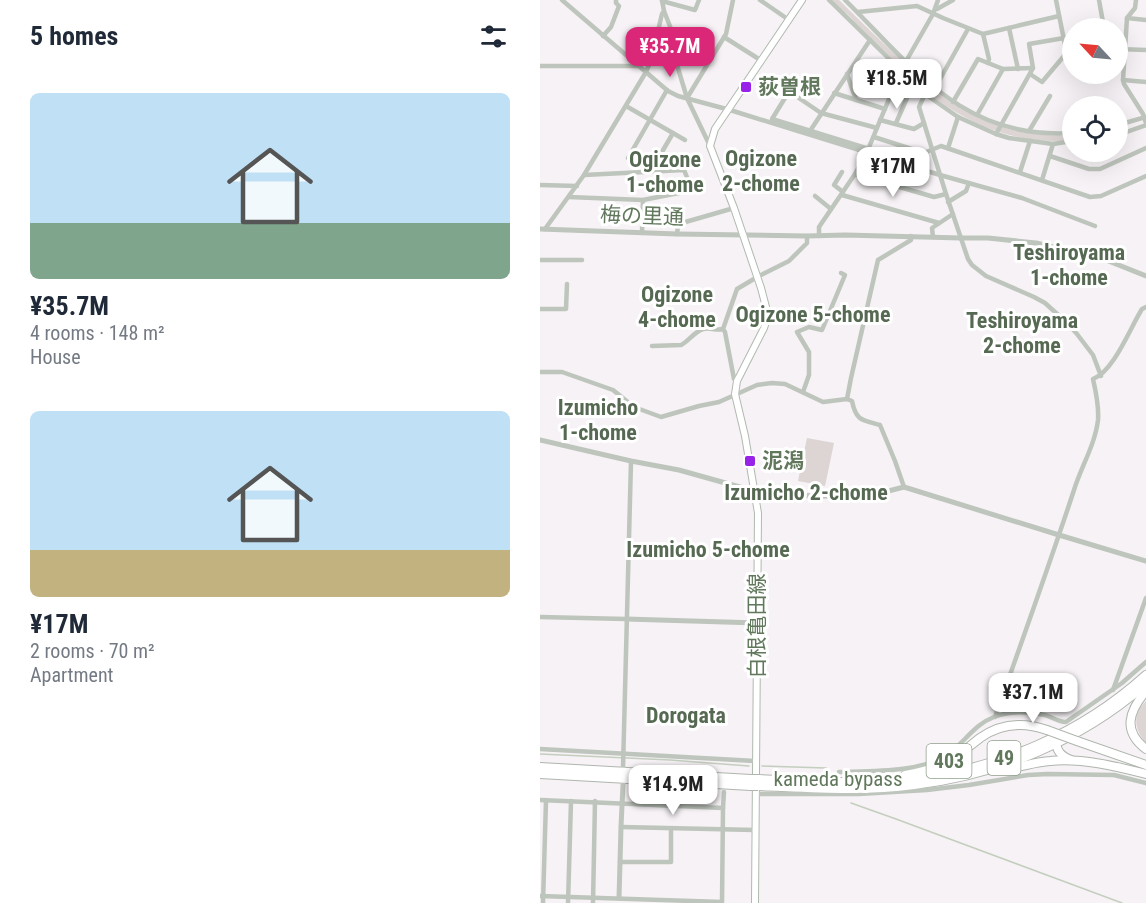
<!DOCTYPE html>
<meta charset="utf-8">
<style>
:root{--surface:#fff;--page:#f2f2f3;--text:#1f2937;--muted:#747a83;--accent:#db2777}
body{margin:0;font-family:"Roboto Condensed","Noto Sans JP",sans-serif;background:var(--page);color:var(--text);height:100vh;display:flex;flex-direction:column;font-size:22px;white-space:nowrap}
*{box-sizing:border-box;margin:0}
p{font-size:20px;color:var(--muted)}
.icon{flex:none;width:33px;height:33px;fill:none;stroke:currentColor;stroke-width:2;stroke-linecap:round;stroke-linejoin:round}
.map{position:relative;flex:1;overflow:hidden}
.sheet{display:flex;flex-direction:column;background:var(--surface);width:540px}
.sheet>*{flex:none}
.needle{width:39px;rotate:296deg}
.controls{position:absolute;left:522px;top:18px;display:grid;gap:12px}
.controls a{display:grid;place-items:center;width:66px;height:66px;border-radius:50%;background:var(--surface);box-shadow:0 6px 24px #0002;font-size:30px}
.price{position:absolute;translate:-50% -51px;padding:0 14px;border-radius:12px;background:#fff;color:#222;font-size:20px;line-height:39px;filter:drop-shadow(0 2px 3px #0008)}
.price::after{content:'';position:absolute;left:50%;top:36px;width:18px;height:14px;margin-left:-9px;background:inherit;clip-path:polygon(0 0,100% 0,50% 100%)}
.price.active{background:var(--accent);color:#fff}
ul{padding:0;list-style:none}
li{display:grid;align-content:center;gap:12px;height:318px;padding:0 30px}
li span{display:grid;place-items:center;height:186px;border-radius:9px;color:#555}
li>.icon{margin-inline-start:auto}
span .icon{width:108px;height:108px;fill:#fffc;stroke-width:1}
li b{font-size:26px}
h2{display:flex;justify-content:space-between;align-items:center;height:72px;padding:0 30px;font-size:26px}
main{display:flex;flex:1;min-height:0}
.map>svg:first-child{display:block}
</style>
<main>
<section class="sheet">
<h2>5 homes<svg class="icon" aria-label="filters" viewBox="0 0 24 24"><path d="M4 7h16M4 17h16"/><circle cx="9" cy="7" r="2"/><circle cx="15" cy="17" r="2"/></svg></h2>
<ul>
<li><span style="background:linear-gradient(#bfe0f5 70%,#7fa58c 0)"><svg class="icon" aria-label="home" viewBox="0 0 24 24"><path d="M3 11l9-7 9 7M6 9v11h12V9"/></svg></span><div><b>¥35.7M</b><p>4 rooms · 148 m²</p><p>House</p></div></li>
<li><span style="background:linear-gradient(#bfe0f5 75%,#c2b280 0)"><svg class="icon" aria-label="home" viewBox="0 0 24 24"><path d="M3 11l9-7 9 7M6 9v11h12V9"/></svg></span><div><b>¥17M</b><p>2 rooms · 70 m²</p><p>Apartment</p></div></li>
</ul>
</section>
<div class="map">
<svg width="606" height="903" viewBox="0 0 606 903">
<rect width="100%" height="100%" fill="#f6f2f5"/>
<g fill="#ddd4d4">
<path d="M291 0H299C320 21 341 41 362 61 375 73 388 87 403 97 440 124 487 139 532 135V140C479 146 425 124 385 90L384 88 377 80H375L313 22V20L306 13H304Z"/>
<path d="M267 438 294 443 285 486 258 481Z"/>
<path d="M606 701V743C594 730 592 714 606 701Z"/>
</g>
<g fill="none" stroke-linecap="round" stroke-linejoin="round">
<g stroke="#c4cebe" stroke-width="1.5">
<path d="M0 754 130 760 209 766"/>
<path d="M222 766 286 768"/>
<path d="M311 803 356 819 582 903"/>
</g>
<defs>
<path id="secondary" d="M215 903 218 513 205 436 195 394 197 381 224 328 227 319 226 307 221 288 194 208 170 146 175 129 262 0"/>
<g id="trunk">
<path d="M606 691C589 711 582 731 606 749"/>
<path d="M516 740C516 751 521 756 531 760"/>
<path d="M537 741 606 765"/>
<path d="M0 767 211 779"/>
<path d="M460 769C476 769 493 762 510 761 542 758 575 766 606 774"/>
<path d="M0 774 211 786"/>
<path d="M365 775C382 772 399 768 414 758 423 752 431 745 440 738 461 723 484 722 507 730"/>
<path d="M219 779C271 782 323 784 375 778 460 769 543 732 606 675"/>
<path d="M218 786C270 788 323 792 374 785 459 775 542 740 606 684"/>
</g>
</defs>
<use href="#secondary" stroke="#b0baae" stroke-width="8"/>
<use href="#trunk" stroke="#afb6ad" stroke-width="10"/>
<g stroke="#bec5bc" stroke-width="4.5">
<path d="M22 0 128 91 138 96 190 110 400 175 482 198 555 226"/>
<path d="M122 0 124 11 133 34 137 65 147 98 170 146"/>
<path d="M220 0 249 20"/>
<path d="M289 0 385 94 418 117 456 134 469 138 513 144 532 141"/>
<path d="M305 0C374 68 423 140 532 133"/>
<path d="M516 0 525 45 532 53"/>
<path d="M559 0 564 28"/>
<path d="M596 0 595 8 587 18 583 80 584 84 603 114 606 123"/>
<path d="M122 1 155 10 159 0"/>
<path d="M397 9 413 0"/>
<path d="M318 12 377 6 403 18 443 34 519 16"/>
<path d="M587 18 606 20"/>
<path d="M469 28 478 69"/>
<path d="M443 34 449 59 448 63"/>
<path d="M63 36 71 27 79 6 76 3V0"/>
<path d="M184 37 222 61"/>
<path d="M578 49 606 50"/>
<path d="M0 66H98"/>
<path d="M307 74 316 100"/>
<path d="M490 74 502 82 529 50"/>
<path d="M583 80 606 82"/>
<path d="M253 85 232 119 329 149"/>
<path d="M395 88 428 29"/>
<path d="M352 91 367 98 356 123"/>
<path d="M250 92 281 113 337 128"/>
<path d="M294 93 345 109"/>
<path d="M385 94 379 107 406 194 428 259 432 265 446 276 494 297 505 303 525 321 537 334 553 355 561 376"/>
<path d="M147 98 186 34 193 0"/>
<path d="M413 102 438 59 463 69 493 68"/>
<path d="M86 106 145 140"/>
<path d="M437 115 463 69"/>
<path d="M340 120 374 129 384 123"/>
<path d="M578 125 606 117"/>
<path d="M270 131 330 40"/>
<path d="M489 131 510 96"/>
<path d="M456 134 493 68 489 44 524 38"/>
<path d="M578 135 606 125"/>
<path d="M334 137 384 153 401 146 550 197 561 196 606 176"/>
<path d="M408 148 418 117"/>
<path d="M510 156 549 169H560L606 148"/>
<path d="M88 158 127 90"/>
<path d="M119 171V157L133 133"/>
<path d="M302 172 294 185 303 192"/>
<path d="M480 172 490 141"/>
<path d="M315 174 394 197 406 194"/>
<path d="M502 180 513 144"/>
<path d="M0 185 37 186"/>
<path d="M302 195 399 223"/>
<path d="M275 196 291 209"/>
<path d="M29 197 103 200 149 191 151 187 144 170 44 175"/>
<path d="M408 202 426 191 429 183"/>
<path d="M5 229 44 175 106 72C115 54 117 33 122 14L124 11"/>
<path d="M102 233 103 200"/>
<path d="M137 234 138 226 142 223 194 208"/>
<path d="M279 236V227L315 174 327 152 361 70 393 14 398 0"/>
<path d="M393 237 392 228 413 214"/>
<path d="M0 260H42"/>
<path d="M0 309H26L27 284"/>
<path d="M112 346 141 345C149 341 154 332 163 329 169 327 176 331 183 329"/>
<path d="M0 372H22L73 390 94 407 121 417 159 406 179 402 217 385 232 383 245 384 283 402 307 399"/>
<path d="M197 381 194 379 185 332 183 329 197 289 219 276 249 261 267 243V236"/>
<path d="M263 392 269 375V352L257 332 269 327 282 330 305 275 301 273"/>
<path d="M307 399 311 378 338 260 371 240V236"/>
<path d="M307 399 312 401C316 421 322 420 340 425L355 461 364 487"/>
<path d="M0 617 86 619"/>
<path d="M573 690 606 598"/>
<path d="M455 717C482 641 509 566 534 490 541 467 555 445 558 420 559 407 556 392 553 379 574 371 590 328 602 309L606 307"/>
<path d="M0 749 215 761"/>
<path d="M83 768 91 461"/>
<path d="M299 772C331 771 381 773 408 754 424 743 435 724 454 717 469 711 489 711 505 715 512 717 518 722 526 722L582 683 606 662"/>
<path d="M215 794H319L387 790 429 785 488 775 508 774 574 775 606 783"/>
<path d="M0 800 183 808 182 902 0 896"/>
<path d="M183 808 184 792"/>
<path d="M81 827 215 830"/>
<path d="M80 862H131V829"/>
<path d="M3 903 6 800"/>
<path d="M28 903 31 801"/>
<path d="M53 903 55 801"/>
</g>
<g stroke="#bec5bc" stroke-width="5">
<path d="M0 229 137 234 267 236 305 235 421 238H448L496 243 541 253 566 260 606 276"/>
<path d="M0 440 91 461 139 470 214 491 241 495 325 497 364 487 519 535 606 561"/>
<path d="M86 619 218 623"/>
<path d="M79 898 81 827 83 784"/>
</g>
<use href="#secondary" stroke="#fff" stroke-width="6"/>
<use href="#trunk" stroke="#fff" stroke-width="8"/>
<defs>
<g id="trunk-bridge">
<path d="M507 730 537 741"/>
<path d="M211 779H219"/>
<path d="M211 786H218"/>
</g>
</defs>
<use href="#trunk-bridge" stroke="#afb6ad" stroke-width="10" stroke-linecap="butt"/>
<use href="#trunk-bridge" stroke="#fff" stroke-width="8"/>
</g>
<g fill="#9822e7" stroke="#fff" stroke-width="2">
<rect x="200" y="81" width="12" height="12" rx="3"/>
<rect x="204" y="455" width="12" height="12" rx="3"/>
</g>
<g text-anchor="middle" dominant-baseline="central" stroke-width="6" stroke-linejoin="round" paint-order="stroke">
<g fill="#fff" stroke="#90a08d" stroke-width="1.5">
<rect x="447.5" y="741" width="33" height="34" rx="4.5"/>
<rect x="386.5" y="744" width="45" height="34" rx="4.5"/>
</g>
<g font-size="20" font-weight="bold" fill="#61785c">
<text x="464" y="758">49</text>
<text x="409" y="761">403</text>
</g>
<g font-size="21" font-weight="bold" fill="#61785c" stroke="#fff" text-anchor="start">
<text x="218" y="87">荻曽根</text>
<text x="222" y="461">泥潟</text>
</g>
<g font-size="21" fill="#61785c" stroke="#fff">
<text transform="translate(102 216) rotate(2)">梅の里通</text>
<text transform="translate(217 626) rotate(-90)">白根亀田線</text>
<text x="298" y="779">kameda bypass</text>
</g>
<g font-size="22" font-weight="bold" fill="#566952" stroke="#fff">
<text x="221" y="158">Ogizone<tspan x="221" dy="25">2-chome</tspan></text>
<text x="125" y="159">Ogizone<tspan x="125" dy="25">1-chome</tspan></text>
<text x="529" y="252">Teshiroyama<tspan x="529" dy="25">1-chome</tspan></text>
<text x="137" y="294">Ogizone<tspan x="137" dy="25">4-chome</tspan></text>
<text x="273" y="314">Ogizone 5-chome</text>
<text x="482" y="320">Teshiroyama<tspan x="482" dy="25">2-chome</tspan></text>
<text x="58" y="407">Izumicho<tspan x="58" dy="25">1-chome</tspan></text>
<text x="266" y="492">Izumicho 2-chome</text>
<text x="168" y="549">Izumicho 5-chome</text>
<text x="146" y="715">Dorogata</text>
</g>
</g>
</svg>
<div class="controls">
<a><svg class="needle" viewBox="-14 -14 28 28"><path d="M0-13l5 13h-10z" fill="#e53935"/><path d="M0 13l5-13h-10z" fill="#747a83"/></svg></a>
<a><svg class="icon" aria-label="locate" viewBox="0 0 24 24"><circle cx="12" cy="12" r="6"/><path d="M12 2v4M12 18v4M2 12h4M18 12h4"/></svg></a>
</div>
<b class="price active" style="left:130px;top:78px">¥35.7M</b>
<b class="price" style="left:357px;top:110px">¥18.5M</b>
<b class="price" style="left:353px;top:198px">¥17M</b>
<b class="price" style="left:493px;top:724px">¥37.1M</b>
<b class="price" style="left:133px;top:816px">¥14.9M</b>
</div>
</main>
